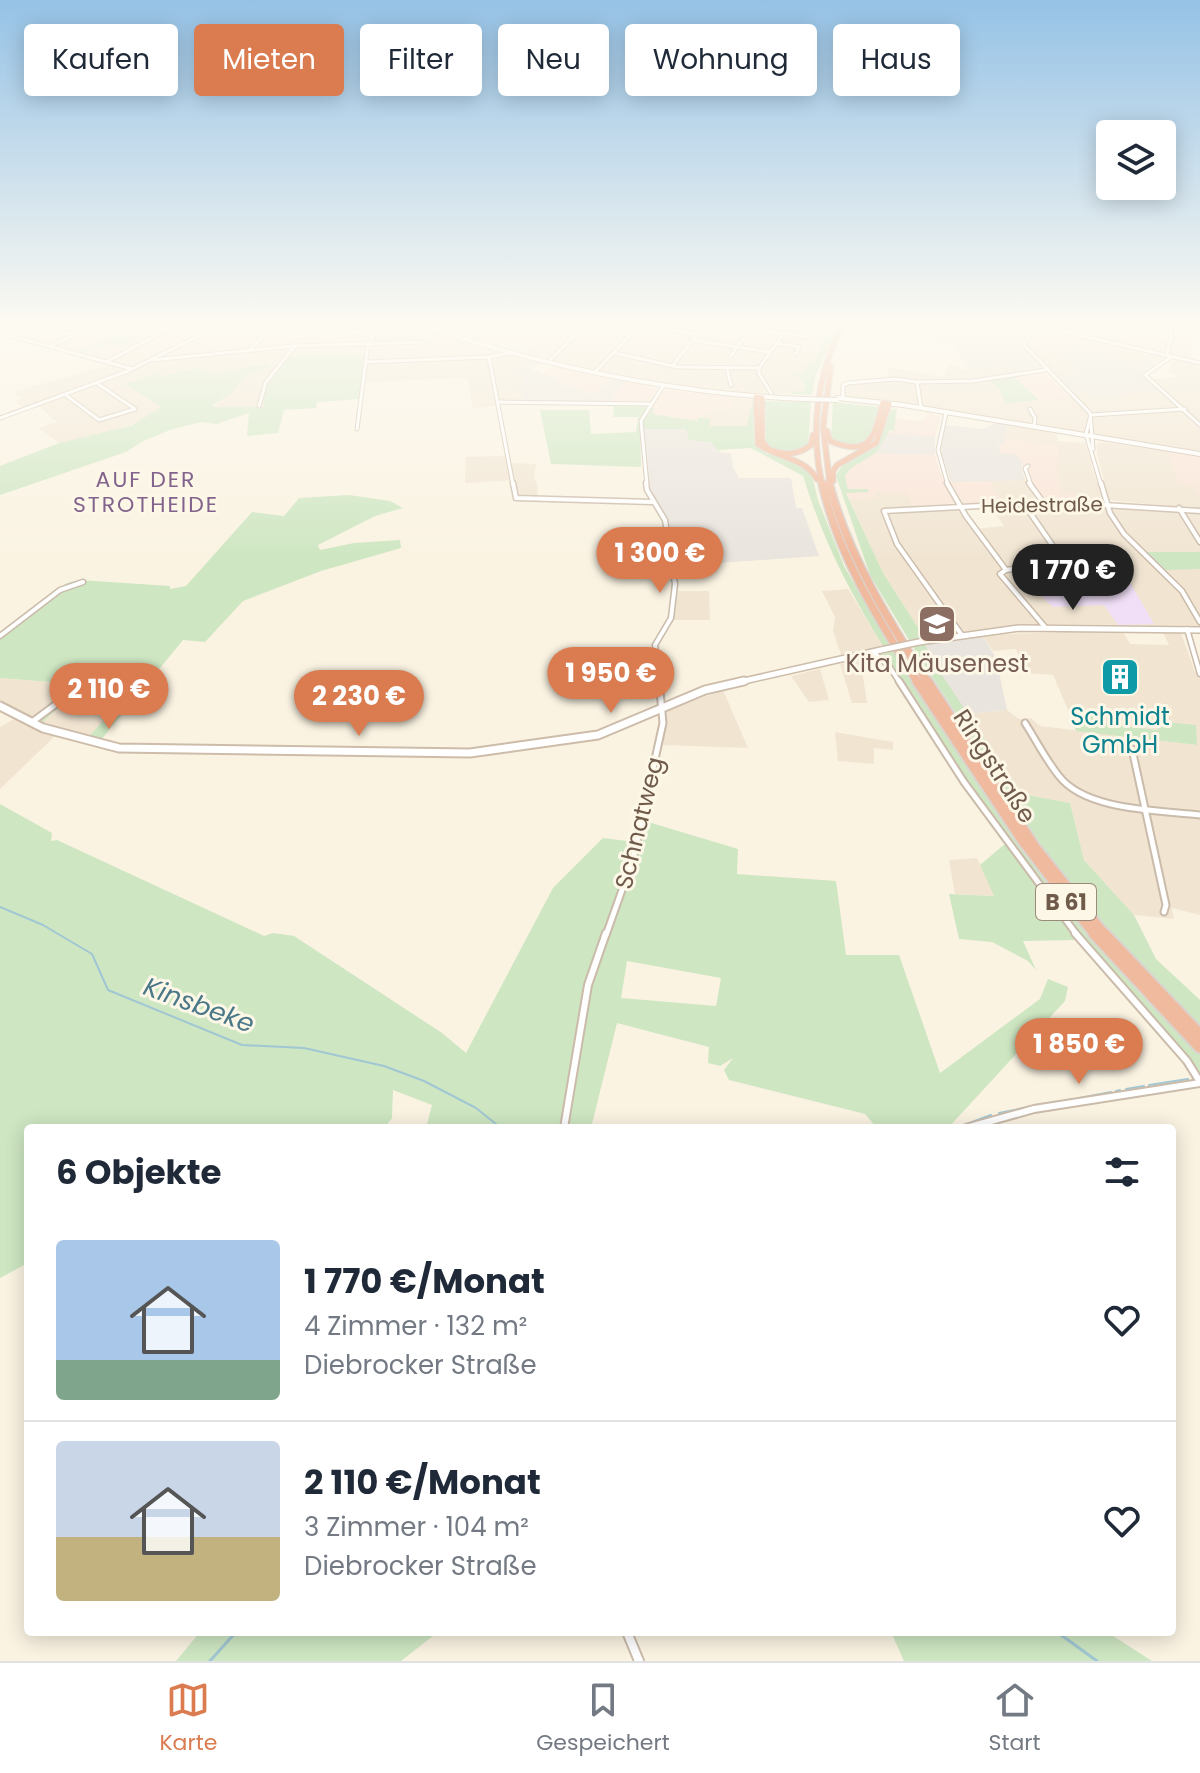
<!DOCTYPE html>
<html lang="de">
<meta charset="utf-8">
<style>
:root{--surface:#fff;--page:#f6f6f7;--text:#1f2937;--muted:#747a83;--line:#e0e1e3;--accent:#db7b50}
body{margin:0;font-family:Poppins,sans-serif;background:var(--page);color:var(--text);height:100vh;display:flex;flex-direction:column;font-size:30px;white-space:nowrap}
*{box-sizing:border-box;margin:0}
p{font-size:26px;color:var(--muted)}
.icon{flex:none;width:44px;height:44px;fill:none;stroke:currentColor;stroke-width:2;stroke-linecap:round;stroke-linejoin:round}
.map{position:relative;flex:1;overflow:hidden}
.drawer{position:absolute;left:24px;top:1124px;width:1152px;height:512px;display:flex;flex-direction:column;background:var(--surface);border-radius:8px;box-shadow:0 4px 20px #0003}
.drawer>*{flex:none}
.guide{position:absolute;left:24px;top:24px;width:1152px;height:72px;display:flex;gap:16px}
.controls{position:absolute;left:1096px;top:120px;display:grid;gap:16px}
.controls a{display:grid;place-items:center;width:80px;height:80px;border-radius:8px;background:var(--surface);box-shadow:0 4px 20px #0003;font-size:40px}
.price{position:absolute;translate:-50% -68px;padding:0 18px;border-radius:28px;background:var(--accent);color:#fff;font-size:26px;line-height:52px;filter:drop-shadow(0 2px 4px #0008)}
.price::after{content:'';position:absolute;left:50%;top:48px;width:24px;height:18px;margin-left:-12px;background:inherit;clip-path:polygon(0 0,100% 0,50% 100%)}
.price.current{background:#222;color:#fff}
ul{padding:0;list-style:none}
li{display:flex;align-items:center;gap:24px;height:200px;padding:0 32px}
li+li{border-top:2px solid var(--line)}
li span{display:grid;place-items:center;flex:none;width:224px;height:160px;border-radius:8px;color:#555}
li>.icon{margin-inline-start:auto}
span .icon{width:96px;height:96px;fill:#fffc;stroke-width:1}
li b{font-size:34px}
h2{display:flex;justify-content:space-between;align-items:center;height:96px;padding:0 32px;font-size:34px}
.pill{padding:0 28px;border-radius:8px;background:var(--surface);box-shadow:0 4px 20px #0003;font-size:28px;line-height:72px}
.pill.current{background:var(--accent);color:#fff}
.tabs{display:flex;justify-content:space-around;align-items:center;height:112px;border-top:2px solid var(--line);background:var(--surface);font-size:22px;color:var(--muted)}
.tabs a{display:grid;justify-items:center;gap:4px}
.tabs .current{color:var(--accent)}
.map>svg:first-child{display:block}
</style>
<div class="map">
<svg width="1200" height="1661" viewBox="0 0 1200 1661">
<rect width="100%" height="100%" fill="#faf3e2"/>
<g fill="#f1e5d2">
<path d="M52 327H95L88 330 117 334 77 353 27 340Z"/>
<path d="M137 327H420L424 329 419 338 431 340 435 332 532 358 521 386 524 401 473 409 467 378 365 382 367 364 364 362 280 366 264 408 213 407 243 377 271 367 261 363 227 372 206 373 194 368 161 376 163 407 149 418 111 432 62 445 39 428 57 422 40 407 26 410 14 401 22 398 13 392 115 364 82 354 106 343 139 337 124 334Z"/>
<path d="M480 327 701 328 829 327 814 363 796 374 805 385 804 391 793 394 720 392 634 380 523 353 533 343 498 344V346L473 339 483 329Z"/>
<path d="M1036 327H1200L1192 337V360L1200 362V451L904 403 843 397 845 385 888 380V367L936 376 944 375 948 365 958 366 960 370 1004 365 1021 373 991 381 1070 397 1072 393 1086 392 1091 396 1159 391 1152 379 1180 377 1166 371 1175 359 1166 357 1155 363 1144 361 1138 366 1078 347 1063 355 1078 373 1053 375 1026 344Z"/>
<path d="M732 397 753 400 748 426H710L709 419 701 418 704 412 733 407Z"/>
<path d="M1007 425 1057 434V441L1085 443 1102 500 1086 502 1082 494 1062 493 1057 470V444L1004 440Z"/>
<path d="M1104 442 1169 452 1178 483 1194 485 1200 495V509L1109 500 1097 454V443Z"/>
<path d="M509 456 511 463 536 464 534 478 538 486 537 499 519 498 513 480 465 483 466 457Z"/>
<path d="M1025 480 1037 501 1003 503 989 481Z"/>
<path d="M875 493H907L916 511 957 510 974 529 1004 526 991 507 1116 506 1200 512V626L1052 624 994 628 924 637 883 573 849 499 876 498Z"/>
<path d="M848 589 883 646 841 655 833 631 835 617 822 591Z"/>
<path d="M678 591H709L710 620H673Z"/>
<path d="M1122 630 1130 644 1169 645 1163 632 1181 633 1195 672 1200 673V915L1172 908 1174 919 1134 915 1084 860 1070 803 1022 794 967 714 1007 710 1019 719 1031 718 1040 726 1197 745 1155 722 1158 730 1095 723 1093 715 1069 712 1053 675 1026 673 1016 649 993 651 982 635Z"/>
<path d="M859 659 863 677 867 703H852L840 664Z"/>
<path d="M81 663 94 675 75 689 122 702 87 738 36 722 0 702V678L51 682Z"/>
<path d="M820 669 829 700 809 702 791 676Z"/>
<path d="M723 690 748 748 659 745 665 711Z"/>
<path d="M14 719 55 736 0 789V727Z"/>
<path d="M835 732 893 742V750L874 748V764L838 761Z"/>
<path d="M977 858 995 896 955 894 949 860Z"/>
</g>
<g fill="#fae4d7">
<path d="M556 364 612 378 594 394 576 387 555 384 543 373Z"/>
<path d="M1040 372 1045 373 1070 397 1039 400 1013 376Z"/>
<path d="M625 381 657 389 651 402 609 403Z"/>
<path d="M664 390 732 397 733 407 704 412 697 421 653 414V406Z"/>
<path d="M927 412 941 417 935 436 887 434 894 430 896 418 917 421 925 419Z"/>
<path d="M1004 440 1058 444 1057 470 1062 493 1082 494 1086 502 1043 499 1017 455 1000 454 998 445Z"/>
<path d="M1169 452 1200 457V495L1194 485 1178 484Z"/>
<path d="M876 453 935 455 940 472 955 503 913 507 906 493H876L877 498 849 499 846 492H868V489H848L845 476 850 469Z"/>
<path d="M989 481 1003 503 964 504 951 482Z"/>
</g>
<g fill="#e9e4dd">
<path d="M919 327H1028L1021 343 1041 368 1021 373 1004 365 969 369 955 348 956 343 915 334Z"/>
<path d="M1077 347 1138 366 1144 361 1155 363 1141 374 1160 391 1090 396 1086 392 1072 393 1053 375 1078 373 1062 355Z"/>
<path d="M532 358 543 361 532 369 559 380 556 384 576 387 593 394 612 378 625 381 609 403 524 401 521 386 525 377 514 375V370Z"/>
<path d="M996 423 1007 425 1004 445H998L1000 453 1017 454 1024 465H1021L1025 480 951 482 941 453 945 425 983 429Z"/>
<path d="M686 428 689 440 710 442 722 453H731L733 467 739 478H791L796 508H802L819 556 674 566 672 552 700 551 698 533H669L664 514 651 497 648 486 644 429Z"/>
<path d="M887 434 935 436V455L876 453Z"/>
<path d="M982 635 996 658 1007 710 967 714 931 659 925 644Z"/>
</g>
<path fill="#f0dff6" d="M1109 556 1124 572 1154 624 1118 625 1104 605 1053 607 1033 588 1087 578 1074 561Z"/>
<g fill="#cee6c2" fill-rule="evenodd">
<path d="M95 327H137L126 334 141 337 123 347 106 343 82 354 77 353 116 334 86 331Z"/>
<path d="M829 327H837L815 377 812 395 793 394 791 392 804 391 805 385 795 373H801L810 362 814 363Z"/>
<path d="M365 354 360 399 317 402 316 408 284 410 278 433 247 436 249 413 217 424 201 422 170 430 143 441 126 452 0 495V466L59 443 131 426 162 407 124 384 157 373 161 376 179 372 165 362 182 371 198 368C222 382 248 359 271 366L244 377 231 393 213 405 214 407H264C261 391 278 368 289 356Z"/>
<path d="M1013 376 1039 400 1006 403 999 389 990 381Z"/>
<path d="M753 400 754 443 766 453 799 463 812 475 818 500 844 566 889 645 883 646C849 591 822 538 803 476L751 448 718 450 710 442 689 440 686 429H644L643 421 654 406 653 414 697 421 699 417 710 419V426H747Z"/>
<path d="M765 401 811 402 808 445C795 454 778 454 766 443Z"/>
<path d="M833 402 878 407C874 432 862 462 831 438Z"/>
<path d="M614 405 647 406 640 421 641 467 551 464 540 410H589L591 434 636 432 638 417H613Z"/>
<path d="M897 408 894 431 890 430 876 453 850 469 845 476 848 489H868L869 492 846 493 883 573 924 637 909 640 870 575 836 476 842 465 877 446 891 410Z"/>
<path d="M349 495 390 501 403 508 375 516 318 545 320 550 354 543 400 540 401 548 321 571 243 601 205 642 183 640 100 741 87 738 121 702 75 692 42 723 36 722 97 678 81 664 51 682 0 678V633L67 583 79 580 170 586V589L186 586 252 512 284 516 299 498Z"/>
<path d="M1147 552H1200V569L1166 570Z"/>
<path d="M925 644 931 659 1022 794 1070 803 1084 860 1134 915 1156 959 1200 1000V1027L1112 937 1052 862 913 647Z"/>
<path d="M893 651C983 797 1074 935 1200 1054V1075L1191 1060C1110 972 1034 880 966 781 941 745 912 681 880 655Z"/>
<path d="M1069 712 1093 715 1095 723 1158 730 1155 721 1196 725 1197 745 1076 731Z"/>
<path d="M0 804 52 833 51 841 57 840 264 936 273 933 294 936 442 1033 466 1053 553 888 603 838 635 842 645 821 738 849 737 874 836 881 846 955H899L940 1073 1040 999 1048 979 1068 987 1065 1001 948 1128H877L865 1114 729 1080 724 1070 733 1058 720 1066 708 1063 709 1047 617 1023 591 1128H426L432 1105 393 1090 392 1118 384 1128H28V1263L0 1278ZM627 961 721 978 716 1006 621 998Z"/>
<path d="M1006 843 1077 940 1023 941 1036 970 1028 961 992 942 959 939 949 894 994 896 980 865Z"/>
<path d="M200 1632H438L401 1661H176Z"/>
<path d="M891 1632H1107L1152 1661H904Z"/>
</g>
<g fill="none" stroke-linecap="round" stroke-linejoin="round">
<g stroke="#a0c7d3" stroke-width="2">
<path d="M0 907 43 925 92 954 108 990 242 1045 304 1048 384 1066 424 1081 476 1108 501 1128"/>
<path d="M1149 1085 1188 1079"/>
<path d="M1126 1089 1144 1086"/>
<path d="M1116 1091 1120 1090"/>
<path d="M1080 1098 1111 1092"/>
<path d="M1048 1104 1074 1099"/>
<path d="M999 1113 1029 1107"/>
<path d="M956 1128 991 1115"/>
</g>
<g stroke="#a0c7d3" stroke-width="3">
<path d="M1057 1632 1097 1661"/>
<path d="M210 1661 236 1632"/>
</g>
<defs>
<g id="street-far4">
<path d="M329 327 373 336"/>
<path d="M738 327 781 334"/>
<path d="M1032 327 1024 345 1090 413 1093 449"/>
<path d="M1044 327 1200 363"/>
<path d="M1167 327 1172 330 1167 355"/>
<path d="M166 329 163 332 161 330Z"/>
<path d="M670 330 696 334"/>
<path d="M59 331 74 334"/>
<path d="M514 331 534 327"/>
<path d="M0 333 132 369"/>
<path d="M784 333 809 337"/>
<path d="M466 339 482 327"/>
<path d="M692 340 769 352"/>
<path d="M776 343 799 347 796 354"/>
<path d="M50 346 93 327"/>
<path d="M250 350 271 327"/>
<path d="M614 353 678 367 759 368"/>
<path d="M731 356 743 339"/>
<path d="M489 357 513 485"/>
<path d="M1171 357 1145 375 1200 425"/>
<path d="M152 360 294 346 424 342"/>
<path d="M108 361 163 332"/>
<path d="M549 361 583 327"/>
<path d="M366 362 489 357 515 352"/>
<path d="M672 366 703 327"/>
<path d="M759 368 788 327"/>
<path d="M759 368V374L771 393"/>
<path d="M727 369 731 385"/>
<path d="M594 373 638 327"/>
<path d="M67 396 99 420 135 409 98 384"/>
<path d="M843 398V385L848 383 895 379 916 382"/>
<path d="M498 402 650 404"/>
<path d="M259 406 266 382 294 347"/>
<path d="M921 408 917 382 973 381 1045 370"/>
<path d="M1030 409 1035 418 1034 427"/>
<path d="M946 413 938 450 948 485"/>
<path d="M1091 415 1086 434 1101 485"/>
<path d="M1091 415 1185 409"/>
<path d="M0 418 128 371 216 327"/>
<path d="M357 429 368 344 380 327"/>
<path d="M1028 466 1025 468 1031 485"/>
<path d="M647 485 641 421 663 386"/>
</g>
<g id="street-far3">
<path d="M513 483 516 498 652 502"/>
<path d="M646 483 647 490 665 520 675 584 671 618 655 645 659 683"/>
<path d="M947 483 966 516 1006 570 1000 574 1045 627"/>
<path d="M1029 483 1043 502"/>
<path d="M1101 483 1110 513 1124 534 1182 591 1200 622"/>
<path d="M1179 508 1200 542"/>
<path d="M1006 570 1064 562 1024 504"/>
<path d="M1187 629 1200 674"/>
<path d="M961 634 897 544 884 511 1056 502 1200 511"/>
<path d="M0 636 60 590 83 582"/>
<path d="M873 652 889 666 900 683"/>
<path d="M83 683 99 674"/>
</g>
<g id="street-far2">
<path d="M899 681 964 782 1077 935"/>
<path d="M32 722 87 681"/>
<path d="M1025 723C1036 740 1046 760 1059 776 1086 811 1159 810 1200 815"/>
<path d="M1132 749 1166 905 1164 912"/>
<path d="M606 935 633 859 663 723 659 681"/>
</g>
<g id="street-far1">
<path d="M1075 933 1187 1061 1200 1082"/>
<path d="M564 1128 588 985 606 933"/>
<path d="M966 1128 1034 1109 1200 1083"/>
</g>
<path id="street" d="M627 1632 639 1661"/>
<g id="secondary-far2">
<path d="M426 327C547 367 676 394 804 399"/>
<path d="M837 398 903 405 1200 454"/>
</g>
<g id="secondary-far1">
<path d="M919 642 1019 628 1200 630"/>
<path d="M735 683 881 650"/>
</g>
<path id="secondary" d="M0 706 43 728 119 748 470 753 598 735 705 690 744 681"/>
<g id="highway-far3">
<path d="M827 431 830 441C871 458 874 437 883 403L889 404 876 443 837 465 833 471V481"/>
<path d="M813 435 811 445C797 456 784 455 768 449L762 440V398L756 397 758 444C777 458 804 457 817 479"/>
<path d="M822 485C810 430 817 377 841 327"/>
<path d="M830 485 823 426 831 366"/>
</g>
<g id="highway-far2">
<path d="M822 483C838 556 879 620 918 683"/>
<path d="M829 483C848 556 888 620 928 683"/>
</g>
<g id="highway-far1">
<path d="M917 681 1022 840 1095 935"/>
<path d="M927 681 1035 847 1105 935"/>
</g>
<g id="highway">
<path d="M1094 933 1200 1047"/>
<path d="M1103 933 1200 1035"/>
</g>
</defs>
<use href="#street-far4" stroke="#cabbaa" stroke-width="5"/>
<use href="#street-far3" stroke="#cabbaa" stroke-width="7"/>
<use href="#street-far2" stroke="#cabbaa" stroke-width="9"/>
<use href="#street-far1" stroke="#cabbaa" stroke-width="10"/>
<use href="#street" stroke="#cabbaa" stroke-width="12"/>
<use href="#secondary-far2" stroke="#cdbca9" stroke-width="6"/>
<use href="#secondary-far1" stroke="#cdbca9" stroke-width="8"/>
<use href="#secondary" stroke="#cdbca9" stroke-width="11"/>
<use href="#highway-far3" stroke="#dad4d0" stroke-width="7"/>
<use href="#highway-far2" stroke="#dad4d0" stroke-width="10"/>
<use href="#highway-far1" stroke="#dad4d0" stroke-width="13"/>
<use href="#highway" stroke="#dad4d0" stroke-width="15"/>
<use href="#street-far4" stroke="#fff" stroke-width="3"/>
<use href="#street-far3" stroke="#fff" stroke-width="4"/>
<use href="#street-far2" stroke="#fff" stroke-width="5"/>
<use href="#street-far1" stroke="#fff" stroke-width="6"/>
<use href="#street" stroke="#fff" stroke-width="8"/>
<use href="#secondary-far2" stroke="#fff" stroke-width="4"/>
<use href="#secondary-far1" stroke="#fff" stroke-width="5"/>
<use href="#secondary" stroke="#fff" stroke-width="7"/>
<use href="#highway-far3" stroke="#f0ba9e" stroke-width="5"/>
<use href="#highway-far2" stroke="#f0ba9e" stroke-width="7"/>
<use href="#highway-far1" stroke="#f0ba9e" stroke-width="9"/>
<use href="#highway" stroke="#f0ba9e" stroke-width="11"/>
<defs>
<path id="secondary-bridge-far1" d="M804 399 837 400"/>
<path id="secondary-bridge" d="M881 650 919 642"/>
</defs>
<use href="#secondary-bridge-far1" stroke="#cdbca9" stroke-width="6" stroke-linecap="butt"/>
<use href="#secondary-bridge" stroke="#cdbca9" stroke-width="8" stroke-linecap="butt"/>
<use href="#secondary-bridge-far1" stroke="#fff" stroke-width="4"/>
<use href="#secondary-bridge" stroke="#fff" stroke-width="5"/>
</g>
<linearGradient id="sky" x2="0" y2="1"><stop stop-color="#95c2e6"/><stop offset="0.58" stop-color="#fdfaf2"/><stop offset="1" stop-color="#fdfaf2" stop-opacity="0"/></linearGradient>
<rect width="1200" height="560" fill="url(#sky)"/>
<defs>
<symbol id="school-square" viewBox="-11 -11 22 22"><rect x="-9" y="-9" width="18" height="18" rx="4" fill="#8d6e63" stroke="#fdf7e8"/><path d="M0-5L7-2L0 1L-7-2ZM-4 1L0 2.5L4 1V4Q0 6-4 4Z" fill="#fff"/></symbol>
<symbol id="building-square" viewBox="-11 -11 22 22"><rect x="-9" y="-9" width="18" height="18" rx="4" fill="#0f9aa8" stroke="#fdf7e8"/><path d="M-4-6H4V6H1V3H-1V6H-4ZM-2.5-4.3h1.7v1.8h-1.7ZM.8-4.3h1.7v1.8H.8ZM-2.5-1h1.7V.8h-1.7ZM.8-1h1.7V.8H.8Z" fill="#fff"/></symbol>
</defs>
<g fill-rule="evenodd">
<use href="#school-square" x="915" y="602" width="44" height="44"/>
<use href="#building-square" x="1098" y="655" width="44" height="44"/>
</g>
<g text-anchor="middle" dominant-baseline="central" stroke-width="6" stroke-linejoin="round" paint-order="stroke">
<g font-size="20" fill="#705b4b" stroke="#fdf7e8">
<text transform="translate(1042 505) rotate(-1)">Heidestraße</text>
</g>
<g font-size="22" letter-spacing="2" fill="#82638c" stroke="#fdf7e8">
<text x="146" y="479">AUF DER<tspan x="146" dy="25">STROTHEIDE</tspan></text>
</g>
<rect fill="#fdf7e8" stroke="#9a8a7a" stroke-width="2" x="1036" y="884" width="60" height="36" rx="6"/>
<g font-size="22" font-weight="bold" fill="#705b4b">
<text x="1066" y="902">B 61</text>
</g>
<g font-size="24" fill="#785e54" stroke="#fdf7e8">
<text x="937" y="663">Kita Mäusenest</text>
</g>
<g font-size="24" fill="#0d838f" stroke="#fdf7e8">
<text x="1120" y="716">Schmidt<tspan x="1120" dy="28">GmbH</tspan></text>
</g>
<g font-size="24" fill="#705b4b" stroke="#fdf7e8">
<text transform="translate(995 766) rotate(57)">Ringstraße</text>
<text transform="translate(639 823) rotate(-76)">Schnatweg</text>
</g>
<g font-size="26" font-style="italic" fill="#4a7888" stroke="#fdf7e8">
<text transform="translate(199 1005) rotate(20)">Kinsbeke</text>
</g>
</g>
</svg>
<div class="controls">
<a><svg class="icon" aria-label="layers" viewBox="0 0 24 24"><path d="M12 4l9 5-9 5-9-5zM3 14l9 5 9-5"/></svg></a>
</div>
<b class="price" style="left:660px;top:595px">1 300 €</b>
<b class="price current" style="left:1073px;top:612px">1 770 €</b>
<b class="price" style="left:611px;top:715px">1 950 €</b>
<b class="price" style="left:109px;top:731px">2 110 €</b>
<b class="price" style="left:359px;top:738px">2 230 €</b>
<b class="price" style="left:1079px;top:1086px">1 850 €</b>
<div class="guide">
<a class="pill">Kaufen</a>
<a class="pill current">Mieten</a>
<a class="pill">Filter</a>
<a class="pill">Neu</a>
<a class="pill">Wohnung</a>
<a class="pill">Haus</a>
</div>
<section class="drawer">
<h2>6 Objekte<svg class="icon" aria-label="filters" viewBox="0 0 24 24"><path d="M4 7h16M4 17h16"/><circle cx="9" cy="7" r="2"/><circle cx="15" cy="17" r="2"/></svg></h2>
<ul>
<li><span style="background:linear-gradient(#a9c7e8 75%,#7fa58c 0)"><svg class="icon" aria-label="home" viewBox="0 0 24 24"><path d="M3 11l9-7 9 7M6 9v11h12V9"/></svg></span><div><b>1 770 €/Monat</b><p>4 Zimmer · 132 m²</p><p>Diebrocker Straße</p></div><svg class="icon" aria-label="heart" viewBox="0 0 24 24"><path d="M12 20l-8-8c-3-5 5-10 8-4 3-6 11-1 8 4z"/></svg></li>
<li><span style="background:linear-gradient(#c9d6e8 60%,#c2b280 0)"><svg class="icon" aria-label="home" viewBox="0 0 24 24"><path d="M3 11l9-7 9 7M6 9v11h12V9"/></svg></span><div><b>2 110 €/Monat</b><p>3 Zimmer · 104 m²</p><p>Diebrocker Straße</p></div><svg class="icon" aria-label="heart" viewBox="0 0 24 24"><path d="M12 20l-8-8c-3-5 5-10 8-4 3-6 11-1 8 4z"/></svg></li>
</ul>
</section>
</div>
<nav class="tabs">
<a class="current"><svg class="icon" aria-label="map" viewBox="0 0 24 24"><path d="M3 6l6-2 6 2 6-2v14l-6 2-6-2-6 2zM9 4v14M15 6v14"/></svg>Karte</a>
<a><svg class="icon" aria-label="saved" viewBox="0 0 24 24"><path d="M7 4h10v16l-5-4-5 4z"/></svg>Gespeichert</a>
<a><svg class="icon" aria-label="home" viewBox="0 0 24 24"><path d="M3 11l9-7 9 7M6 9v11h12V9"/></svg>Start</a>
</nav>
